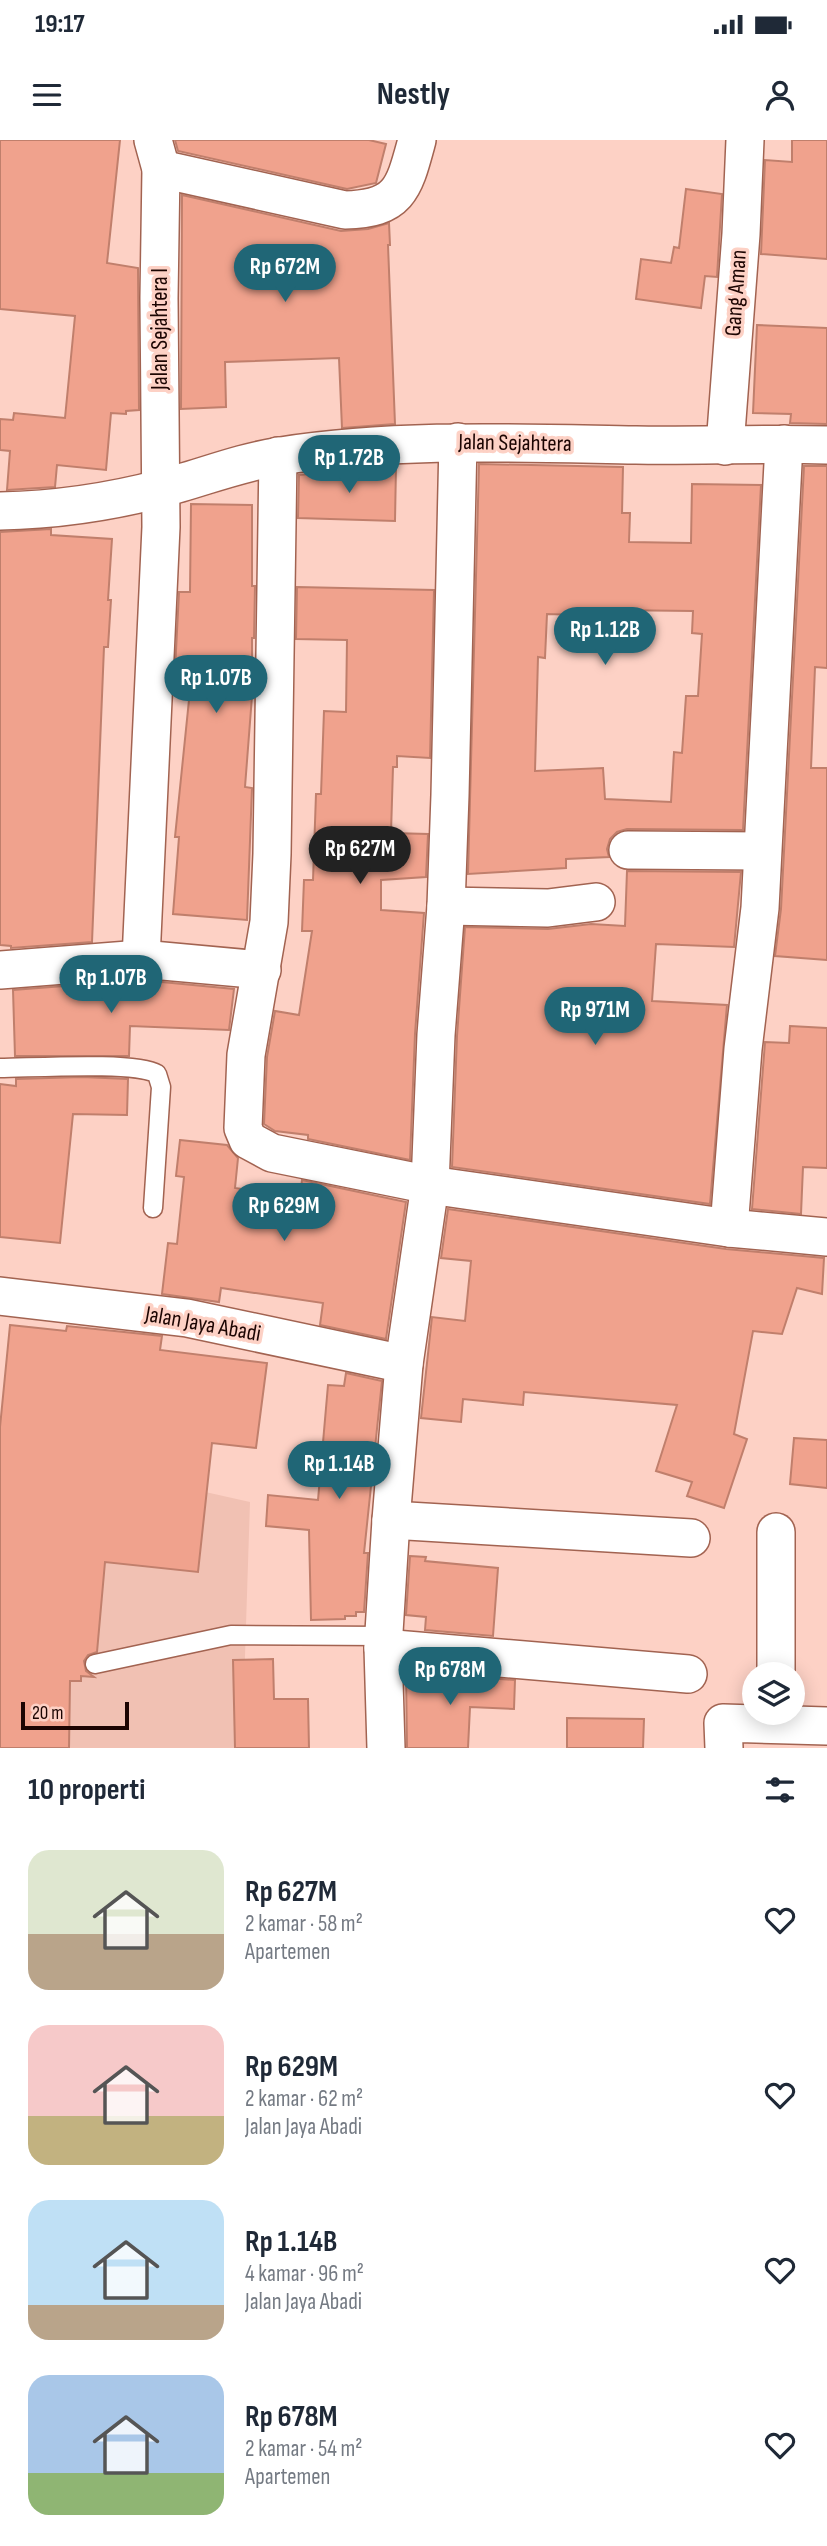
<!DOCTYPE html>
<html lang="id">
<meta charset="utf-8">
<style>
:root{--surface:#fff;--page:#f6f6f7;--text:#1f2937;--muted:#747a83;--accent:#206676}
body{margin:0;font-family:"Sofia Sans Condensed",sans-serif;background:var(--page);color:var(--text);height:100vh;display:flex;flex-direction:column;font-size:26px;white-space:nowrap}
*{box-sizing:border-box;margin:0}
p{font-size:23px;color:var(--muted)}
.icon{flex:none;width:38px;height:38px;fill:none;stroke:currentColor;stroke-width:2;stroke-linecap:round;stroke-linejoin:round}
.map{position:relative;height:1608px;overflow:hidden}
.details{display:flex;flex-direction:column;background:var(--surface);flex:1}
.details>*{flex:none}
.tools{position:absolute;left:742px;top:1522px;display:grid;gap:14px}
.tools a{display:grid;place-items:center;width:63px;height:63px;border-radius:50%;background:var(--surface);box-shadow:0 4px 18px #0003;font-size:35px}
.scale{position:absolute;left:21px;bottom:18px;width:108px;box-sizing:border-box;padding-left:7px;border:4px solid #1c0502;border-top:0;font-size:19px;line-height:24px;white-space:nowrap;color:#1c0502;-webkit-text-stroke:5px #fdd1c5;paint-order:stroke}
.price{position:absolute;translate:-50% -60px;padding:0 16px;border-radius:24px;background:var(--accent);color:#fff;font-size:23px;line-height:46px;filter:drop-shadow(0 2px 4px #0008)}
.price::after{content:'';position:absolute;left:50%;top:42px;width:21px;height:16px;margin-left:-10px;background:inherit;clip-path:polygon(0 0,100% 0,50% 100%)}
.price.on{background:#222;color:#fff}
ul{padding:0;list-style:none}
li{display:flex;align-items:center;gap:21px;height:175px;padding:0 28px}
li span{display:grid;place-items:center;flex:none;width:196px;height:140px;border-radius:21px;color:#555}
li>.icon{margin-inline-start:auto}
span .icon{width:84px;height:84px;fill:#fffc;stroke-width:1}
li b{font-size:30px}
h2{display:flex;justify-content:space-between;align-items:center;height:84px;padding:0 28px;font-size:30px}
.status{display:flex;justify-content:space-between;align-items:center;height:49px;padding:0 35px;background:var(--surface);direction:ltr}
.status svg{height:19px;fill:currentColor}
header{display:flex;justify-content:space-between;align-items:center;height:91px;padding:0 28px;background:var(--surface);font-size:32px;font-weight:700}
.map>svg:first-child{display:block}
</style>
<div class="status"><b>19:17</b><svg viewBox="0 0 49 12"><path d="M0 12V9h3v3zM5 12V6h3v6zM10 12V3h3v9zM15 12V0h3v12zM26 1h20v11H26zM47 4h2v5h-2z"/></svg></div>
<header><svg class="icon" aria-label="menu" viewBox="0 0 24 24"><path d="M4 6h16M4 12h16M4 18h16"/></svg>Nestly<svg class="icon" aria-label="person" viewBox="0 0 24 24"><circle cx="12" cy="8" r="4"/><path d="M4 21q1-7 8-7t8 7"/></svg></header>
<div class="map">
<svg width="827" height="1608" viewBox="0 0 827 1608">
<rect width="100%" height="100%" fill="#fdd1c5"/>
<path fill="#f1c1b3" d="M0 1306 250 1362 242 1608H0Z"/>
<g fill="#f0a28d" stroke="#c07f6c" stroke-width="2" fill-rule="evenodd">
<path d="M0 0H120L107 123 138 128 139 270 126 271V274L111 273 106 330 57 325 55 347 7 350 10 311 0 310V279L13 280 14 273 65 278 75 176 0 169Z"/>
<path d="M175 0H369L386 4 376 43 347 49 178 11Z"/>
<path d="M792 0H827V119L761 114 765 20 792 22Z"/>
<path d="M686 49 722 54 717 137 705 136 701 168 636 159 641 119 671 123 674 107 679 108Z"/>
<path d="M182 55 341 91 368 89 389 83 390 105H388L395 284 342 288 339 218 225 222 226 267 181 269Z"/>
<path d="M757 185 827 188V284L790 283 791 274 753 273Z"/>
<path d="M479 324 623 327 622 373H630L629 402 691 403 692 344 761 345 743 690 627 689 617 692 610 699 607 709 609 717 566 719V728L468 734ZM610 470 693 471 692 493 702 494 698 556H686L682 613 674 612 671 662 605 659 603 628 535 631 538 517 545 518 547 474 610 476Z"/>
<path d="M396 326 395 381 298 378 299 335Z"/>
<path d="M804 326H827V528L815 527 811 628H827V820L775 816 781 769Z"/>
<path d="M191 364 252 365V446H255L254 498H252V556L245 647 252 648 247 780 173 774 179 697H175L190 550H174L179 452H190Z"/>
<path d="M51 389V395L112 399 108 460H111L108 507H104L92 802 11 808V806L0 805V392Z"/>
<path d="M297 447 434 450 430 618 397 616V627H393L391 693 428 694 426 737 381 740V770L424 773 415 894 410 1020 308 999V995L275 991 264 984 267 917 275 871 299 875 312 791H302L304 740H313L316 654H321L324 571 346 572 347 500 296 499Z"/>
<path d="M627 731 741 732 734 807 656 804 652 861 727 865 710 1064 452 1027 457 896 465 787 548 789 591 784 625 786Z"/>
<path d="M141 840 234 849 229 890 130 886 129 916H15L13 850Z"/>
<path d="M790 886 827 888V1028L803 1027 801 1074 752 1069 765 902 789 903Z"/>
<path d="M82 937 128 939 127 975 73 974 60 1103 0 1097V944L16 946V939Z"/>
<path d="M180 1000 227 1005 238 1018 235 1048 300 1057 302 1040 406 1062 386 1199 320 1185 323 1163 221 1148 219 1162 162 1154 168 1103 177 1104 184 1037 176 1036Z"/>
<path d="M448 1069 726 1109 824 1118 822 1154 797 1148 782 1194 753 1191 734 1294 747 1299 724 1368 687 1356 692 1342 656 1331 677 1265 524 1252 523 1265 463 1259 461 1282 421 1278 432 1177 465 1181 471 1121 441 1118Z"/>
<path d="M10 1185 66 1191 67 1186 162 1196 160 1210 267 1223 256 1308 212 1303 198 1432 105 1422 97 1512 88 1515 84 1521 86 1531 94 1537 81 1536V1541H70L69 1608H0V1287Z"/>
<path d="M346 1233 382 1241 364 1413H368L364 1472H356V1476H345V1479L311 1480 309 1390 266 1386 268 1355 318 1360 328 1245 344 1246Z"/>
<path d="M794 1298 827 1300V1348L790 1344Z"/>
<path d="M410 1416 426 1417 425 1421 498 1428 493 1496 425 1490 426 1477 406 1475Z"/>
<path d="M273 1519 274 1559H308L309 1608H235L233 1520Z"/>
<path d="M406 1532 515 1540 514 1569 470 1567 468 1608H407Z"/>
<path d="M567 1578 644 1579 643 1608H567Z"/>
</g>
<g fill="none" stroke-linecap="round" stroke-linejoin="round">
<defs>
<g id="service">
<path d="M0 928C30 928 136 921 157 934L161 947 153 1068"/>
<path d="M95 1524 231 1495 383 1496"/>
</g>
<g id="minor">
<path d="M161 29 345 70C400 69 404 48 417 0"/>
<path d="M725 306 741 94 745 0"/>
<path d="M278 316 272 714 269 782 246 915 243 988 248 1000 272 1013 430 1045 729 1088 827 1097"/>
<path d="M0 371C55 370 110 362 163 348 201 338 241 322 281 316 398 298 517 303 636 305 700 306 763 303 827 305"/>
<path d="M628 710 762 711"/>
<path d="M446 766 548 768 596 762"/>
<path d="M141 819 161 387 159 158 161 29 153 0"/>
<path d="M0 830 141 819 262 830"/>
<path d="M729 1088 743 909 760 768 784 304"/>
<path d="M0 1156 187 1178 404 1224"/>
<path d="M391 1380 691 1398"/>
<path d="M776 1392V1535"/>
<path d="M383 1508 688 1534"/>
<path d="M386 1608 383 1508 391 1380 404 1224 430 1045 436 895 446 766 450 655 458 302"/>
<path d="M724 1608 723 1583 827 1586"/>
</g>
</defs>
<use href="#service" stroke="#a26351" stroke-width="21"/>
<use href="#minor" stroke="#a26351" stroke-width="40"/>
<use href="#service" stroke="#fff" stroke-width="18"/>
<use href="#minor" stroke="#fff" stroke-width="37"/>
</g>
<g text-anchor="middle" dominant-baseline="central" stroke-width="7" stroke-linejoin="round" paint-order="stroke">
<g font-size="23" fill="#1c0502" stroke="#fdd1c5">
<text transform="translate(736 153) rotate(-86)">Gang Aman</text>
<text transform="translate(160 189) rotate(-90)">Jalan Sejahtera I</text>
<text transform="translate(515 303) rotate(1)">Jalan Sejahtera</text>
<text transform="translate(203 1184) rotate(10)">Jalan Jaya Abadi</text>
</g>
</g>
</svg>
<div class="tools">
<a><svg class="icon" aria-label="layers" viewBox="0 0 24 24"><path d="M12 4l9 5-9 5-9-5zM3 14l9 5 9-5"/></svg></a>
</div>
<div class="scale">20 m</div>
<b class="price" style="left:285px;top:164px">Rp 672M</b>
<b class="price" style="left:349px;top:355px">Rp 1.72B</b>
<b class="price" style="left:605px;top:527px">Rp 1.12B</b>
<b class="price" style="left:216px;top:575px">Rp 1.07B</b>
<b class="price on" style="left:360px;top:746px">Rp 627M</b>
<b class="price" style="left:111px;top:875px">Rp 1.07B</b>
<b class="price" style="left:595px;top:907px">Rp 971M</b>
<b class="price" style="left:284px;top:1103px">Rp 629M</b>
<b class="price" style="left:339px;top:1361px">Rp 1.14B</b>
<b class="price" style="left:450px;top:1567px">Rp 678M</b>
</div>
<section class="details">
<h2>10 properti<svg class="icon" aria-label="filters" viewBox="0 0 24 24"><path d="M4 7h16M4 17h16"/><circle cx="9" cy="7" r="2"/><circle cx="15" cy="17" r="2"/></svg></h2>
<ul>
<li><span style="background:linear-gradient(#dfe7d0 60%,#b9a48a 0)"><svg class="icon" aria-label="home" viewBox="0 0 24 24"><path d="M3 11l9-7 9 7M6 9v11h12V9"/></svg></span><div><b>Rp 627M</b><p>2 kamar · 58 m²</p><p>Apartemen</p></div><svg class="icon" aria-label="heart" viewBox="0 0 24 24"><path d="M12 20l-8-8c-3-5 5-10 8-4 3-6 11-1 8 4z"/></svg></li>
<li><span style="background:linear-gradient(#f6c9c9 65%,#c2b280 0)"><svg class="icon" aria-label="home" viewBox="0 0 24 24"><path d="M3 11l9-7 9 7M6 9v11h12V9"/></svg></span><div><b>Rp 629M</b><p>2 kamar · 62 m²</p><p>Jalan Jaya Abadi</p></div><svg class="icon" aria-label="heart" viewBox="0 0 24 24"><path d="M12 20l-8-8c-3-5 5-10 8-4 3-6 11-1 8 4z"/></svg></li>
<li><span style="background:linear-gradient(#bfe0f5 75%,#b9a48a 0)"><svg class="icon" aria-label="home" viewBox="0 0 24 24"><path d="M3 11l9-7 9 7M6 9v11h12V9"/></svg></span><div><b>Rp 1.14B</b><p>4 kamar · 96 m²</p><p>Jalan Jaya Abadi</p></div><svg class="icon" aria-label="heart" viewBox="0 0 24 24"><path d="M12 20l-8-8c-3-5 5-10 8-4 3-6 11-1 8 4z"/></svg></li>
<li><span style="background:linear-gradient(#a9c7e8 70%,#8fb573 0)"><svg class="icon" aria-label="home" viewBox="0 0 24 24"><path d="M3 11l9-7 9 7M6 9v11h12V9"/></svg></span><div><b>Rp 678M</b><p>2 kamar · 54 m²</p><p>Apartemen</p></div><svg class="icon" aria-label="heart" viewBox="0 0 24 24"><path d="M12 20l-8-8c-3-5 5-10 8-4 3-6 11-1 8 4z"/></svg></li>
</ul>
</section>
